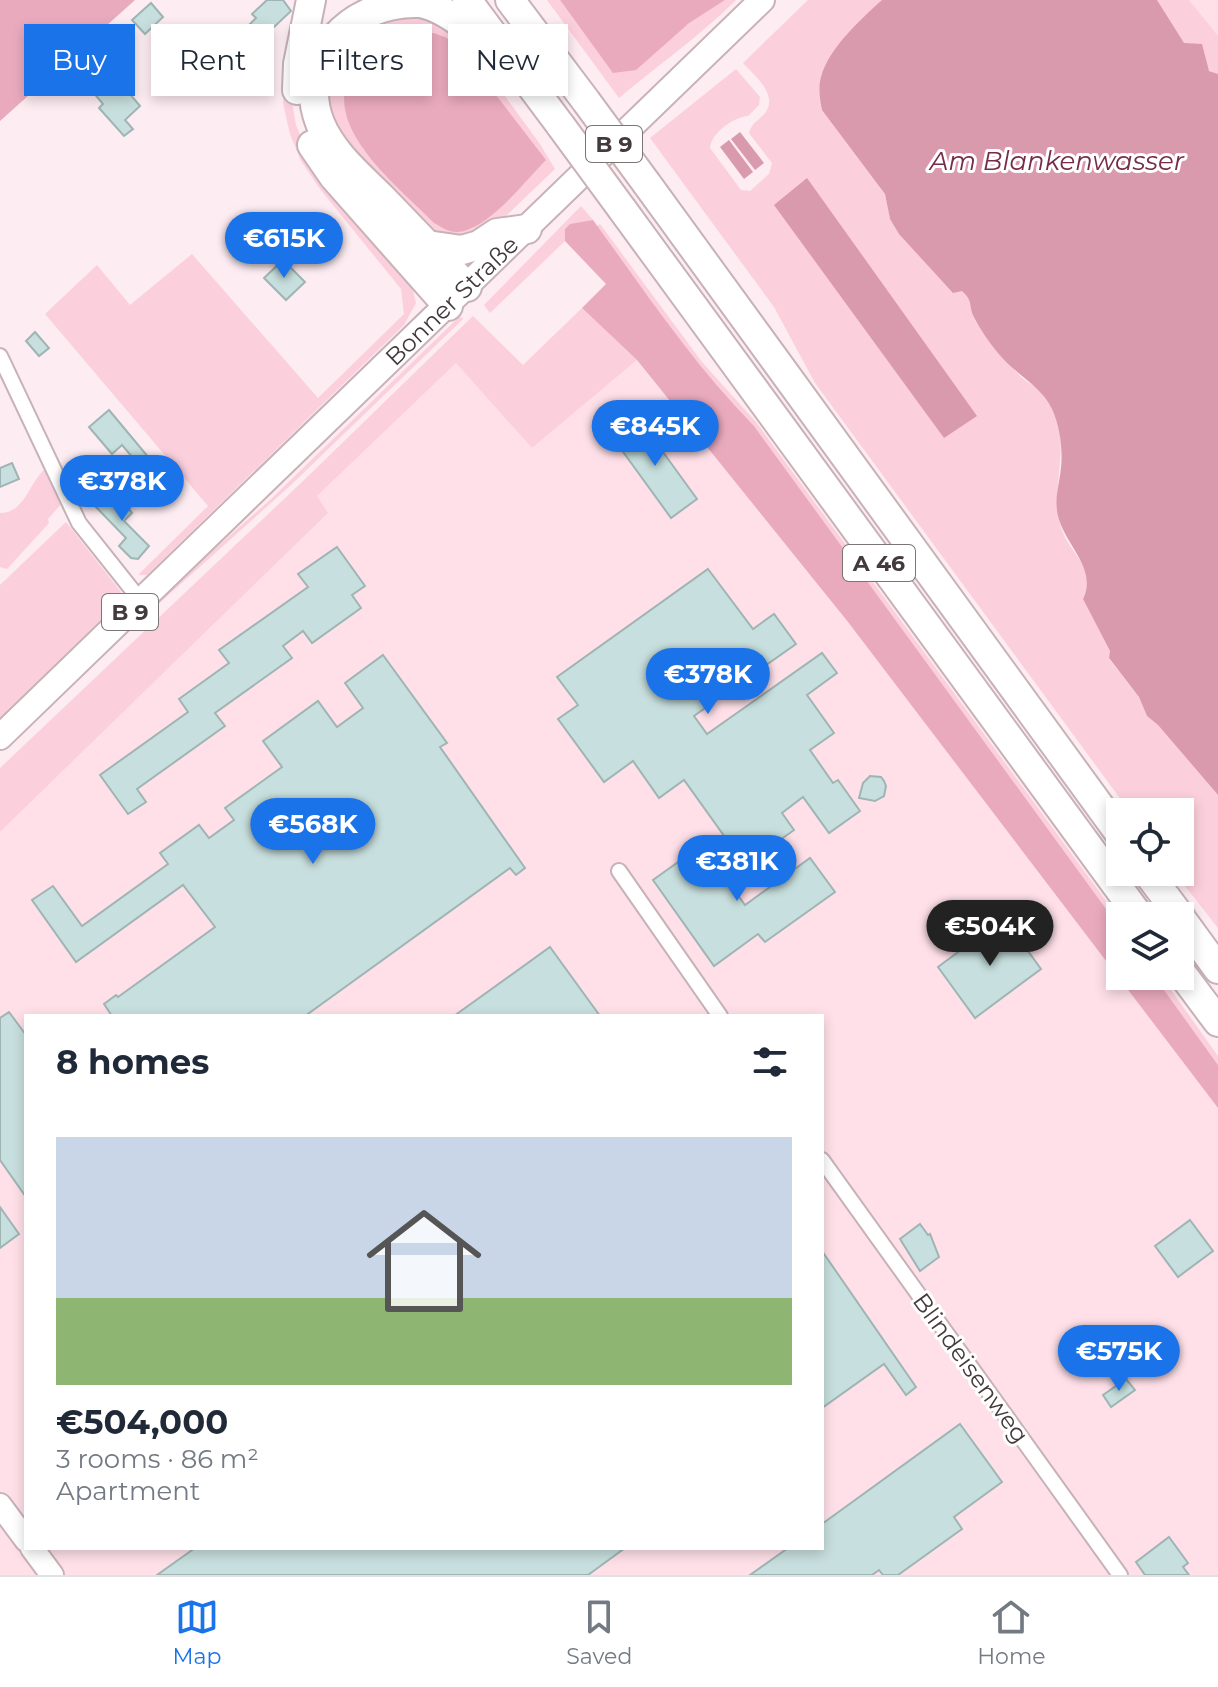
<!DOCTYPE html>
<meta charset="utf-8">
<style>
:root{--surface:#fff;--page:#f2f2f3;--text:#1f2937;--muted:#747a83;--line:#e0e1e3;--accent:#1a73e8}
body{margin:0;font-family:Montserrat,sans-serif;background:var(--page);color:var(--text);height:100vh;display:flex;flex-direction:column;font-size:30px;white-space:nowrap}
*{box-sizing:border-box;margin:0}
p{font-size:26px;color:var(--muted)}
.icon{flex:none;width:44px;height:44px;fill:none;stroke:currentColor;stroke-width:2;stroke-linecap:round;stroke-linejoin:round}
.map{position:relative;flex:1;overflow:hidden}
.sheet{position:absolute;left:24px;top:1014px;width:800px;height:536px;display:flex;flex-direction:column;background:var(--surface);border-radius:0px;box-shadow:0 4px 12px #0003}
.sheet>*{flex:none}
.guide{position:absolute;left:24px;top:24px;width:800px;height:72px;display:flex;gap:16px}
.fabs{position:absolute;left:1106px;top:798px;display:grid;gap:16px}
.fabs a{display:grid;place-items:center;width:88px;height:88px;border-radius:0px;background:var(--surface);box-shadow:0 4px 12px #0003;font-size:40px}
.price{position:absolute;translate:-50% -68px;padding:0 18px;border-radius:28px;background:var(--accent);color:#fff;font-size:26px;line-height:52px;filter:drop-shadow(0 2px 4px #0008)}
.price::after{content:'';position:absolute;left:50%;top:48px;width:24px;height:18px;margin-left:-12px;background:inherit;clip-path:polygon(0 0,100% 0,50% 100%)}
.price.selected{background:#222;color:#fff}
ul{padding:0;list-style:none}
li{display:grid;align-content:center;gap:16px;height:424px;padding:0 32px}
li+li{border-top:2px solid var(--line)}
li span{display:grid;place-items:center;height:248px;border-radius:0px;color:#555}
li>.icon{margin-inline-start:auto}
span .icon{width:144px;height:144px;fill:#fffc;stroke-width:1}
li b{font-size:34px}
h2{display:flex;justify-content:space-between;align-items:center;height:96px;padding:0 32px;font-size:34px}
.pill{padding:0 28px;border-radius:0px;background:var(--surface);box-shadow:0 4px 12px #0003;font-size:28px;line-height:72px}
.pill.selected{background:var(--accent);color:#fff}
.dock{display:flex;justify-content:space-around;align-items:center;height:112px;border-top:2px solid var(--line);background:var(--surface);font-size:22px;color:var(--muted)}
.dock a{display:grid;justify-items:center;gap:4px}
.dock .selected{color:var(--accent)}
.map>svg:first-child{display:block}
</style>
<div class="map">
<svg width="1218" height="1575" viewBox="0 0 1218 1575">
<rect width="100%" height="100%" fill="#fdecf1"/>
<g fill="#ffe0e9" fill-rule="evenodd">
<path d="M1189 0H1218V36Z"/>
<path d="M637 360 848 622 1218 1108V1575H0V832L328 513 316 497 456 362 532 448ZM26 1016H822V1548H26Z"/>
</g>
<g fill="#fccfdc" fill-rule="evenodd">
<path d="M547 0H560L614 73 725 0H736C700 36 658 65 619 98Z"/>
<path d="M808 0H882L833 54 821 76 859 157 885 194 890 219 971 299C974 324 1003 357 1020 376 1027 383 1038 387 1045 395 1077 434 1048 484 1061 527 1069 555 1098 567 1083 599L1110 651 1109 659 1139 697 1147 716 1158 725 1218 795V928L1174 872H1180V812H1130L815 383 774 307 650 138 736 69 760 97 759 105 748 116C734 117 711 133 710 148L741 190 750 191 769 174 772 163 749 133C752 122 759 121 765 113 779 95 754 75 743 63Z"/>
<path d="M1157 0H1189L1218 36V74C1193 68 1169 22 1157 0Z"/>
<path d="M418 9 464 40 540 144 555 169 487 234 444 241 339 139 323 88 344 35ZM434 33 445 37 474 228C457 233 449 231 434 223L362 148 416 34Z"/>
<path d="M285 64 296 125 307 152 411 283 416 303 404 325 147 575H138L208 506 45 314 97 265 130 305 192 254 318 398 404 314 401 289 320 189 301 161 290 134 283 103Z"/>
<path d="M581 206 593 220 570 225 566 229 565 241 490 313 484 305Z"/>
<path d="M600 224 702 362 756 422 1120 920V928L754 426C694 366 647 294 597 226Z"/>
<path d="M582 308 637 360 532 448 456 363 317 496 328 513 0 832V768L302 482 473 316 523 365Z"/>
<path d="M459 317 463 318 462 320 291 485 155 607 152 604 271 499Z"/>
<path d="M45 469 62 503 48 519 49 523 7 569 0 567V513C25 513 28 484 45 469Z"/>
<path d="M66 522 121 592 119 603 0 718V585Z"/>
<path d="M1154 976H1161L1218 1056V1065Z"/>
</g>
<g fill="#eaaabe">
<path d="M0 0H135L0 121Z"/>
<path d="M560 0H725L688 24 636 70 613 73Z"/>
<path d="M434 33 445 37 458 46 546 160C525 181 487 231 457 232 448 232 441 227 434 223 396 184 312 121 357 64 374 41 407 34 434 33Z"/>
<path d="M593 220C644 290 693 364 754 426L1120 928V976H1154L1218 1065V1108L848 622 637 360 582 308 606 284 565 241V229L570 224Z"/>
</g>
<g fill="#da9aae">
<path d="M882 0H1157L1184 43 1202 44 1209 71 1218 74V795L1158 725 1147 716 1139 697 1109 658 1110 651 1083 599C1098 569 1065 545 1058 516 1054 499 1059 486 1061 468 1063 450 1060 426 1052 409 1041 385 1014 374 998 353 989 342 980 329 974 317 968 305 974 302 962 291L953 293 899 234 890 219 885 194 822 110C820 99 818 88 821 77 829 48 860 20 882 0Z"/>
<path d="M740 132 764 163 755 170 731 139Z"/>
<path d="M729 140 753 172 744 179 720 147Z"/>
<path d="M807 178 977 416 944 438 774 205Z"/>
</g>
<g fill="#c7dfde" stroke="#9eb5b4" stroke-width="2">
<path d="M267 0H283L291 11 254 46 241 33 256 18 252 14Z"/>
<path d="M151 3 163 17 145 34 132 20Z"/>
<path d="M92 61 103 62 140 106 125 120 133 129 124 136 99 108 103 104 82 79 83 68Z"/>
<path d="M283 260 305 282 286 300 264 278Z"/>
<path d="M35 332 49 348 39 356 26 341Z"/>
<path d="M109 410 164 476 155 484 122 445 112 454 89 427Z"/>
<path d="M639 419 697 499 671 518 613 438Z"/>
<path d="M12 463 19 479 0 487V468Z"/>
<path d="M112 490 117 497 122 493 132 504 128 508 132 513 124 521 149 546 138 559 131 558 119 546 126 538 95 506Z"/>
<path d="M337 547 365 586 352 595 361 608 312 643 303 631 283 646 292 658 215 713 225 726 137 789 146 802 128 814 100 775 188 712 179 699 229 663 219 650 308 587 298 574Z"/>
<path d="M708 569 753 629 774 614 796 644 694 716 707 734 822 653 837 673 807 695 834 733 810 750 833 783 838 780 860 811 829 833 803 797 782 813 794 830 745 865 684 780 659 798 633 761 604 782 558 719 578 705 557 677Z"/>
<path d="M383 655 447 743 440 747 525 868 516 875 510 868 305 1016H112L104 1004 116 995 118 997 215 927 183 885 76 962 32 900 53 886 82 926 168 864 160 853 199 825 209 838 234 820 225 808 282 767 263 741 318 701 337 727 363 708 345 683Z"/>
<path d="M870 776 881 777 884 781 886 786 884 796 875 801 859 798 863 783Z"/>
<path d="M702 845 745 905 810 858 835 892 765 942 758 934 714 966 653 880Z"/>
<path d="M1004 918 1041 969 975 1018 938 967Z"/>
<path d="M550 947 600 1016H454Z"/>
<path d="M9 1012 26 1035V1197L0 1160V1018Z"/>
<path d="M0 1207 19 1234 0 1248Z"/>
<path d="M1190 1220 1213 1251 1178 1277 1155 1246Z"/>
<path d="M920 1224 928 1235 930 1234 939 1257 920 1271 900 1239Z"/>
<path d="M822 1251 916 1387 906 1395 884 1364 822 1408Z"/>
<path d="M1126 1379 1135 1390 1111 1407 1103 1395Z"/>
<path d="M960 1424 1002 1482 954 1517 962 1529 898 1575H883L879 1570 872 1575H750L788 1548H822V1524Z"/>
<path d="M1169 1537 1188 1563 1183 1567 1189 1575H1145L1136 1562Z"/>
<path d="M195 1548H625L588 1575H157Z"/>
</g>
<g fill="none" stroke-linecap="round" stroke-linejoin="round">
<defs>
<g id="street">
<path d="M0 356 79 523 141 601"/>
<path d="M619 871 720 1016"/>
<path d="M822 1160 1120 1575"/>
</g>
<g id="secondary">
<path d="M0 1505 26 1540"/>
<path d="M32 1548 52 1575"/>
</g>
<g id="primary">
<path id="s1" d="M0 737 762 0"/>
</g>
<g id="highway">
<path d="M467 0 561 126"/>
<path d="M510 0 586 101"/>
<path d="M297 90 298 64 311 0"/>
<path d="M312 145 334 177 448 306"/>
<path d="M647 184 1120 834"/>
<path d="M622 209 1139 916"/>
<path d="M427 245 462 250 479 245 497 233 527 229"/>
<path d="M467 287C439 257 411 228 382 198 360 176 332 153 320 123 295 59 351 0 420 3 455 9 496 54 524 76"/>
<path d="M1147 872 1180 916"/>
<path d="M1180 917 1218 969"/>
<path d="M1180 971 1218 1022"/>
</g>
</defs>
<use href="#street" stroke="#c7b2b8" stroke-width="18"/>
<use href="#secondary" stroke="#c7b2b8" stroke-width="26"/>
<use href="#primary" stroke="#c7b2b8" stroke-width="28"/>
<use href="#highway" stroke="#c7b2b8" stroke-width="32"/>
<use href="#street" stroke="#fff" stroke-width="14"/>
<use href="#secondary" stroke="#fff" stroke-width="22"/>
<use href="#primary" stroke="#fff" stroke-width="24"/>
<use href="#highway" stroke="#fff" stroke-width="28"/>
<defs>
<g id="highway-bridge">
<path d="M586 101 647 184"/>
<path d="M561 126 622 209"/>
</g>
</defs>
<use href="#highway-bridge" stroke="#c7b2b8" stroke-width="32" stroke-linecap="butt"/>
<use href="#highway-bridge" stroke="#fff" stroke-width="28"/>
</g>
<g text-anchor="middle" dominant-baseline="central" stroke-width="6" stroke-linejoin="round" paint-order="stroke">
<g fill="#fff" stroke="#7b7576" stroke-width="2">
<rect x="586" y="126" width="56" height="36" rx="6"/>
<rect x="843" y="545" width="72" height="36" rx="6"/>
<rect x="102" y="594" width="56" height="36" rx="6"/>
</g>
<g font-size="22" font-weight="bold" fill="#433a3c">
<text x="614" y="144">B 9</text>
<text x="879" y="563">A 46</text>
<text x="130" y="612">B 9</text>
</g>
<g font-size="24" fill="#433a3c" stroke="#fff">
<text stroke="none"><textPath href="#s1" startOffset="628">Bonner Straße</textPath></text>
<text transform="translate(971 1368) rotate(54)">Blindeisenweg</text>
</g>
<g font-size="26" font-style="italic" fill="#762b49" stroke="#fff">
<text x="1057" y="161">Am Blankenwasser</text>
</g>
</g>
</svg>
<div class="fabs">
<a><svg class="icon" aria-label="locate" viewBox="0 0 24 24"><circle cx="12" cy="12" r="6"/><path d="M12 2v4M12 18v4M2 12h4M18 12h4"/></svg></a>
<a><svg class="icon" aria-label="layers" viewBox="0 0 24 24"><path d="M12 4l9 5-9 5-9-5zM3 14l9 5 9-5"/></svg></a>
</div>
<b class="price" style="left:284px;top:280px">€615K</b>
<b class="price" style="left:655px;top:468px">€845K</b>
<b class="price" style="left:122px;top:523px">€378K</b>
<b class="price" style="left:708px;top:716px">€378K</b>
<b class="price" style="left:313px;top:866px">€568K</b>
<b class="price" style="left:737px;top:903px">€381K</b>
<b class="price selected" style="left:990px;top:968px">€504K</b>
<b class="price" style="left:1119px;top:1393px">€575K</b>
<div class="guide">
<a class="pill selected">Buy</a>
<a class="pill">Rent</a>
<a class="pill">Filters</a>
<a class="pill">New</a>
</div>
<section class="sheet">
<h2>8 homes<svg class="icon" aria-label="filters" viewBox="0 0 24 24"><path d="M4 7h16M4 17h16"/><circle cx="9" cy="7" r="2"/><circle cx="15" cy="17" r="2"/></svg></h2>
<ul>
<li><span style="background:linear-gradient(#c9d6e8 65%,#8fb573 0)"><svg class="icon" aria-label="home" viewBox="0 0 24 24"><path d="M3 11l9-7 9 7M6 9v11h12V9"/></svg></span><div><b>€504,000</b><p>3 rooms · 86 m²</p><p>Apartment</p></div></li>
</ul>
</section>
</div>
<nav class="dock">
<a class="selected"><svg class="icon" aria-label="map" viewBox="0 0 24 24"><path d="M3 6l6-2 6 2 6-2v14l-6 2-6-2-6 2zM9 4v14M15 6v14"/></svg>Map</a>
<a><svg class="icon" aria-label="saved" viewBox="0 0 24 24"><path d="M7 4h10v16l-5-4-5 4z"/></svg>Saved</a>
<a><svg class="icon" aria-label="home" viewBox="0 0 24 24"><path d="M3 11l9-7 9 7M6 9v11h12V9"/></svg>Home</a>
</nav>
